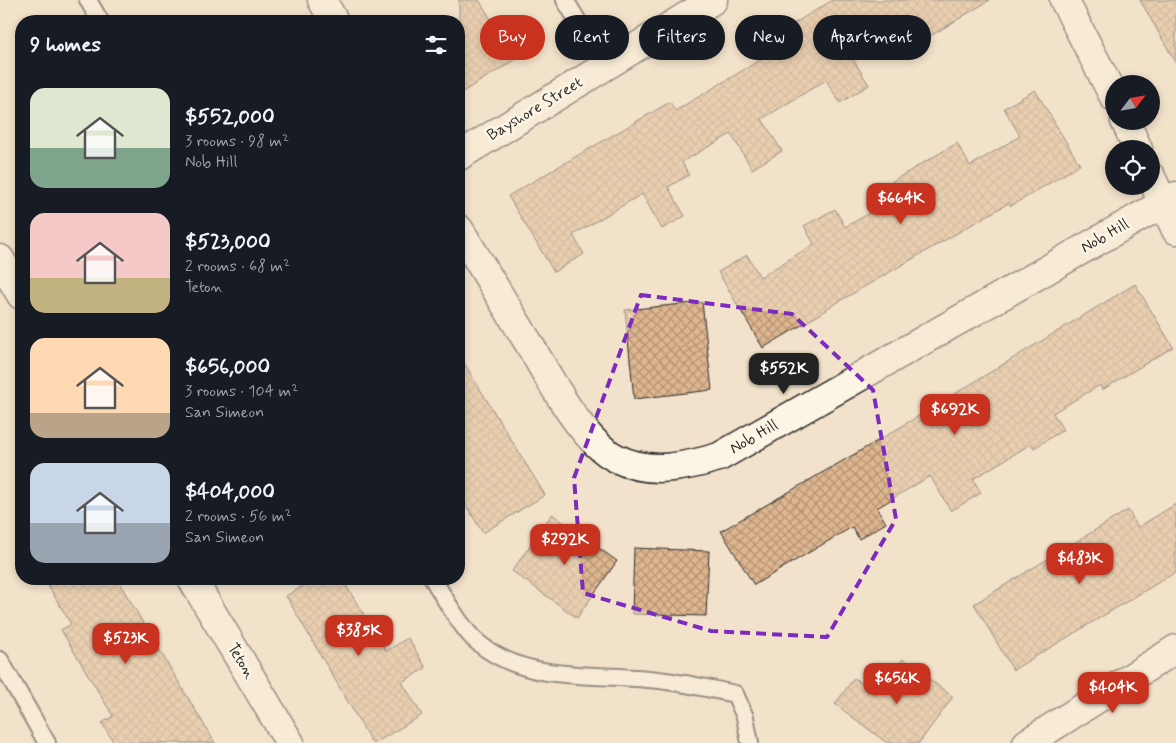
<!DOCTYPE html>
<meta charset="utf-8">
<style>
:root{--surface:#171b24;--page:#20242c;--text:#f1f3f6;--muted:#9ea1a6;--accent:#c8321e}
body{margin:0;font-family:Mynerve,sans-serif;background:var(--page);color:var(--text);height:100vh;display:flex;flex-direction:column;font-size:19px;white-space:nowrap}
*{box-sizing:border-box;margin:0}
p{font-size:16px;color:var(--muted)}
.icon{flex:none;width:28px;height:28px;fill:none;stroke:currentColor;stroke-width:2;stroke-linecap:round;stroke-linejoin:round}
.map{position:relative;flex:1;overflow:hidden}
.drawer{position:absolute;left:15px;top:15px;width:450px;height:570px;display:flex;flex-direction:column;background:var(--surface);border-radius:20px;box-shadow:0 2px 8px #0003}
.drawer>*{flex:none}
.guide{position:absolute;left:480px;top:15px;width:475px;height:45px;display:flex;gap:10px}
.needle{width:32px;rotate:59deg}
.fabs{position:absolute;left:1105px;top:75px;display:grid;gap:10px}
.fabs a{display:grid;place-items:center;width:55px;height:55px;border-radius:50%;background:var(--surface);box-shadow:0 2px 8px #0003;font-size:25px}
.price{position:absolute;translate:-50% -42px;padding:0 11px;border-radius:10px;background:var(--accent);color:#fff;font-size:16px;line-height:32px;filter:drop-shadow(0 1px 2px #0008)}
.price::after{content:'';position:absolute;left:50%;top:30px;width:15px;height:11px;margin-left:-8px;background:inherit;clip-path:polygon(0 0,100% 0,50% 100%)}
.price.active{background:#222;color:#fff}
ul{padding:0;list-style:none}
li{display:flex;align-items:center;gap:15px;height:125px;padding:0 15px}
li span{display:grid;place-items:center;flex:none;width:140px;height:100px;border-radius:15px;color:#555}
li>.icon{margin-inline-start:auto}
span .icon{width:60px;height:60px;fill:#fffc;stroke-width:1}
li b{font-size:21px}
h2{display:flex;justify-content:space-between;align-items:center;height:60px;padding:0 15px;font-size:21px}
.tag{padding:0 18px;border-radius:22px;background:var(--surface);box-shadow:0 2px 8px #0003;font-size:18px;line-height:45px}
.tag.active{background:var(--accent);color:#fff}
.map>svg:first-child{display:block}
</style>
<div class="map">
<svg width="1176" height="743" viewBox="0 0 1176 743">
<defs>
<pattern id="building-cross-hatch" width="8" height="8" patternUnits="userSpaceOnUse" patternTransform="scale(1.25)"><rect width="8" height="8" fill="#deb68f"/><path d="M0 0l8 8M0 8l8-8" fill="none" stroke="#b49475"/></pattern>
</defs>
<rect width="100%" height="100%" fill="#f3e2cb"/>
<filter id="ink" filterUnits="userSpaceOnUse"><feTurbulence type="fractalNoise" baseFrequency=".02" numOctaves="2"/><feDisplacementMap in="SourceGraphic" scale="10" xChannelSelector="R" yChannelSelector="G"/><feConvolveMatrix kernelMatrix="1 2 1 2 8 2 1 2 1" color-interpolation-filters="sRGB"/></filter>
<g filter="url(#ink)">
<g fill="url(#building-cross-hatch)" stroke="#2b2b2b">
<path d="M459 0H479L497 29 523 14 541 44 459 94Z"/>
<path d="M833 0H990L927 38 915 18 851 56 869 85 840 103 826 80 762 119 782 151 752 169 731 134 682 162 689 175 668 187 685 216 662 229 642 194 573 235 584 254 554 272 508 196 670 102 675 111 800 36 793 24Z"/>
<path d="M1140 0H1176V63Z"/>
<path d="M1035 90 1080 165 1011 206 1009 203 826 309 827 310 763 348 718 272 747 255 760 277 814 244 804 226 835 209 845 227 900 196 891 182 957 143 970 166 1020 136 1004 108Z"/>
<path d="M1135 284 1173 347 1102 390 1100 385 1053 413 1063 430 1034 448 1031 444 973 479 981 493 951 511 930 476 877 508 886 523 859 539 852 527 754 585 721 531 879 440Z"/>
<path d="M702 302 712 390 634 399 625 310Z"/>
<path d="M459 355 545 495 483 533 459 494Z"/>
<path d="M1176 504V572L1013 670 974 604 1128 510 1138 527Z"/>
<path d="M552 514 617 561 577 618 512 571Z"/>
<path d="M634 548 709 551 706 616 632 614Z"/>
<path d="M44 579H117L215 743H114L102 723 113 716 61 630 71 624Z"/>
<path d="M314 579H342L386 651 408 638 426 668 402 682 422 715 375 743H372L286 596Z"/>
<path d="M903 659 953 697 919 743H887L835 704 854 678 877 695Z"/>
</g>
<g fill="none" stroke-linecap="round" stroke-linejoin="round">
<defs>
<g id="lane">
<path d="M88 0 100 21"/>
<path d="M565 0 605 66"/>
<path d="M433 579C443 596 462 629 476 641 524 683 590 673 648 679 677 681 706 688 735 694L745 717 750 743"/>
<path d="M0 660 47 743"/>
</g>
<g id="street">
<path d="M322 0 334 21"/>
<path d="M1064 0 1114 97"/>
<path d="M1125 121 1138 149"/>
<path d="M459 156 713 0"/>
<path d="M1151 177 1176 230"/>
<path d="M459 229C482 266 505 304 528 342 548 375 581 441 616 458 648 475 686 467 719 457L1176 196"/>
<path d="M0 259 21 295"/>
<path d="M192 579 290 743"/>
<path d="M1027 743 1176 649"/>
</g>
</defs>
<use href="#lane" stroke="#2b2b2b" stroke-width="20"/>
<use href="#street" stroke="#2b2b2b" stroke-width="31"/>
<use href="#lane" stroke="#fcf5e5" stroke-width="16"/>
<use href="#street" stroke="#fcf5e5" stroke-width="28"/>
</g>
</g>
<path d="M0 0H1176V743H0ZM641 295 792 314 873 390 896 519 827 637 711 631 583 593 574 478Z" fill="#f3e2cb" fill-opacity=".55" fill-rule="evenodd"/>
<path fill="none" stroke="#7b2cbf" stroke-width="4" stroke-dasharray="10 6" stroke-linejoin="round" d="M641 295 792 314 873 390 896 519 827 637 711 631 583 593 574 478Z"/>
<g text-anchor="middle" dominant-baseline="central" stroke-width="5" stroke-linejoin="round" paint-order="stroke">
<g font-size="16" fill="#2b2b2b" stroke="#fcf5e5">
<text transform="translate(535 109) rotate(-31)">Bayshore Street</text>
<text transform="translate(1105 236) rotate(-30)">Nob Hill</text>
<text transform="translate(754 437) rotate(-30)">Nob Hill</text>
<text transform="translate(241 661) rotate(59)">Teton</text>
</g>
</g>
</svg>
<div class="fabs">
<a><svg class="needle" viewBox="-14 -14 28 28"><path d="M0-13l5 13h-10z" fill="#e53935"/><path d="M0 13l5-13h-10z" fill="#9ea1a6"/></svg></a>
<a><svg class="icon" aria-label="locate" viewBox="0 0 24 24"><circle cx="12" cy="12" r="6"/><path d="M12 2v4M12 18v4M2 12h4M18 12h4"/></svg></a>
</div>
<b class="price" style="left:901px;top:225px">$664K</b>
<b class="price active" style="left:784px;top:395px">$552K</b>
<b class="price" style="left:955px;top:436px">$692K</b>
<b class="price" style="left:565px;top:566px">$292K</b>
<b class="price" style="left:1080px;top:585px">$483K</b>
<b class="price" style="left:359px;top:657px">$385K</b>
<b class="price" style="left:126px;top:665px">$523K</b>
<b class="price" style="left:897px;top:705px">$656K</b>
<b class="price" style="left:1113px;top:714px">$404K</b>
<div class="guide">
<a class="tag active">Buy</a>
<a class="tag">Rent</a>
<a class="tag">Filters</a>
<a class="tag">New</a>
<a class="tag">Apartment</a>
</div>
<section class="drawer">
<h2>9 homes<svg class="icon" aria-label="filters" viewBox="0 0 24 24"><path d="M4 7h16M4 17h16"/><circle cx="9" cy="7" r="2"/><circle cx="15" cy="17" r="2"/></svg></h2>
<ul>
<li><span style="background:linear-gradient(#dfe7d0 60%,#7fa58c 0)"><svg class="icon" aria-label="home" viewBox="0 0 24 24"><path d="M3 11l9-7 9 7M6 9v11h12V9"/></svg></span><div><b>$552,000</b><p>3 rooms · 98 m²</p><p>Nob Hill</p></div></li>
<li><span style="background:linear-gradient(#f6c9c9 65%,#c2b280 0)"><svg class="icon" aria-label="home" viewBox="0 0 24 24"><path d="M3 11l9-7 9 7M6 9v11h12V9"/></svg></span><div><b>$523,000</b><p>2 rooms · 68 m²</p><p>Teton</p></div></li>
<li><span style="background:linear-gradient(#ffd9b3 75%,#b9a48a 0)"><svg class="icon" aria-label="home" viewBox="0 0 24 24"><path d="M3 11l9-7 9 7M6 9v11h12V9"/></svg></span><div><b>$656,000</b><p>3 rooms · 104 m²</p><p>San Simeon</p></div></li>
<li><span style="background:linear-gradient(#c9d6e8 60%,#9aa5b1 0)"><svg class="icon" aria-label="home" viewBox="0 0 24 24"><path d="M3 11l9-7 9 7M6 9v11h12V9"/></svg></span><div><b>$404,000</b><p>2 rooms · 56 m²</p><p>San Simeon</p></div></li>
</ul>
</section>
</div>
